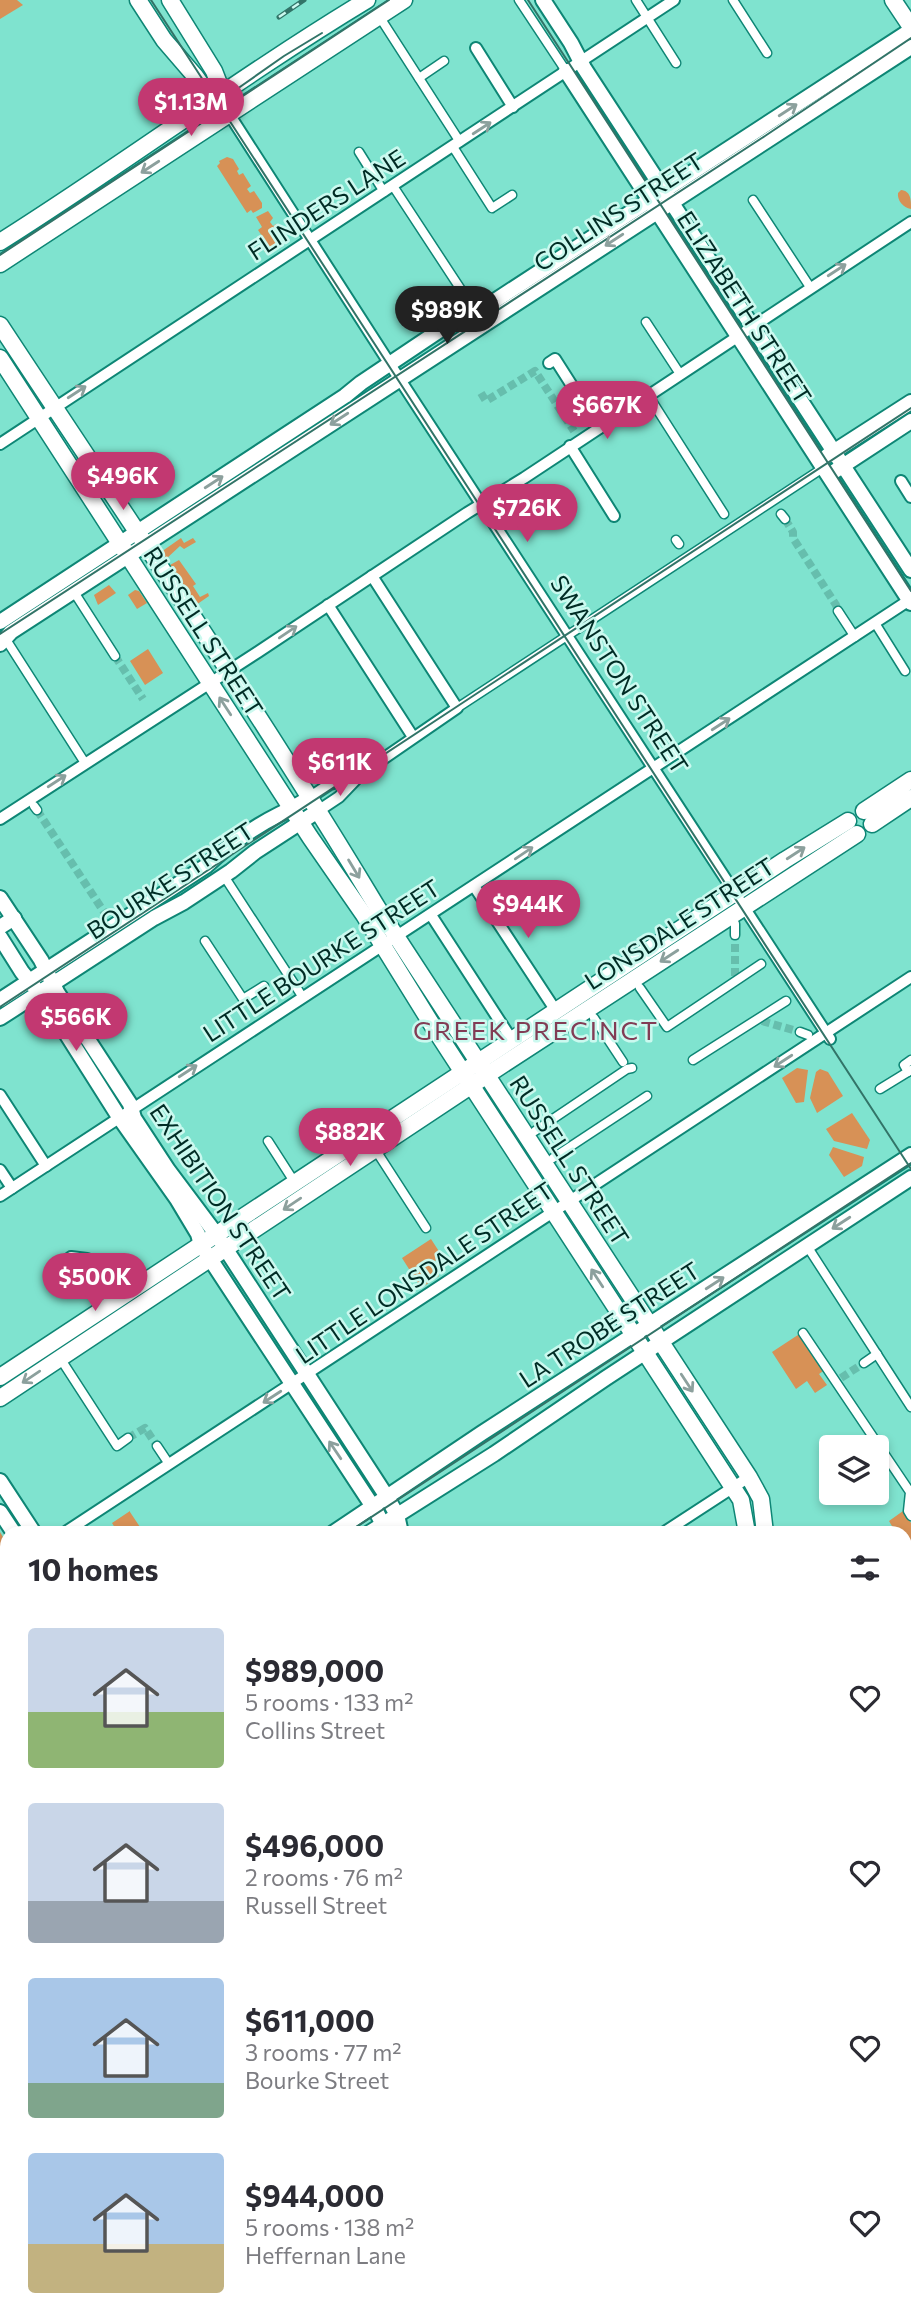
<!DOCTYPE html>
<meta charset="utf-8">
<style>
:root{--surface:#fff;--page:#f2f2f3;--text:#2b2b33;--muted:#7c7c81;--accent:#c23871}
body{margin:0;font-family:Commissioner,sans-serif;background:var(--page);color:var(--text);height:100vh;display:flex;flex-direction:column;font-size:26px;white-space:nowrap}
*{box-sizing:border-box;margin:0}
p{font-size:23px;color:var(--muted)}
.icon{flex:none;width:38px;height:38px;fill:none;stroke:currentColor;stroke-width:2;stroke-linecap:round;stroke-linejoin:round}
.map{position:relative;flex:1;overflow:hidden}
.panel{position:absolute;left:0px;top:1526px;width:912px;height:798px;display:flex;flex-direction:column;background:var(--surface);border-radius:21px 21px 0 0;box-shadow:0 4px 10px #0003}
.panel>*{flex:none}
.controls{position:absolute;left:819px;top:1435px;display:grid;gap:14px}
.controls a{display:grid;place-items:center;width:70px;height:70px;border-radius:7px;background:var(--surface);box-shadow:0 4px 10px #0003;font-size:35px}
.price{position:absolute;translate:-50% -60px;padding:0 16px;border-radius:24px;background:var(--accent);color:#fff;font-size:23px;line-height:46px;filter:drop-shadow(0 2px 4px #0008)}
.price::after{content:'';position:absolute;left:50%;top:42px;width:21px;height:16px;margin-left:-10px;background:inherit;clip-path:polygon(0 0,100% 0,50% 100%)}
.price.on{background:#222;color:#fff}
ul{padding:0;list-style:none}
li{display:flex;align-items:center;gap:21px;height:175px;padding:0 28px}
li span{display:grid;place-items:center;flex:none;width:196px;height:140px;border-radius:7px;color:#555}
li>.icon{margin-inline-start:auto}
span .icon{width:84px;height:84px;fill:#fffc;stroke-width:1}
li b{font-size:30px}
h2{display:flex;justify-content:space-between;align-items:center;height:84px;padding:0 28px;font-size:30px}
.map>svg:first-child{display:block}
</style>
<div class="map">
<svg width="911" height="2324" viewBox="0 0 911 2324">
<rect width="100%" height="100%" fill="#7fe3cf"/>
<g fill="#d79156">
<path d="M0 0H17L23 5 0 19Z"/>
<path d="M227 157 233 159 239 169 237 171 239 175 243 173 251 186 247 189 250 193 254 191 262 203V208L253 213 251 210 247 213 217 166 220 163 219 161Z"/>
<path d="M901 190C911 191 911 200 911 209 903 208 897 200 898 193Z"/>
<path d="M268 211 273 218 270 222 273 226 276 224 285 237 283 241 264 252 266 249 260 241 264 239 258 230 262 227 256 217Z"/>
<path d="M181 538 184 543 193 538 196 542 184 549 180 546 166 559 161 552Z"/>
<path d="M179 560 196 584 193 586 200 597 208 593 209 596 196 605 170 565Z"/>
<path d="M109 585 116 593 98 605 94 595Z"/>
<path d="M135 590 139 591 147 603 137 609 128 595Z"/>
<path d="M148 649 163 673 145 685 130 661Z"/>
<path d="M797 1068 808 1070 804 1102 796 1103 782 1078Z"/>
<path d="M820 1069 828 1072 843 1096 817 1113 810 1098 816 1072Z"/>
<path d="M852 1113 870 1140 867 1149 834 1141 826 1129Z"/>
<path d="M833 1147 864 1157 862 1166 844 1177 829 1155Z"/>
<path d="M431 1239 442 1256 431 1264 439 1276 421 1288 402 1258Z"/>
<path d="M804 1331 829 1367 819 1374 827 1385 815 1393 807 1381 796 1389 772 1352Z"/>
<path d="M130 1511V1512L144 1533H118L112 1523Z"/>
<path d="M903 1511 911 1523V1548L908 1550 905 1546V1533H896L889 1521Z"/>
<path d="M0 1532 7 1544V1606L0 1607Z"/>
<path d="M7 1636V1666H0V1637Z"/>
<path d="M7 1696V2031L0 2032V1697Z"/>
<path d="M7 2077V2121L0 2115V2083Z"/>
<path d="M7 2135V2201L0 2202V2136Z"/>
<path d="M911 2136V2319L872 2324H847V2317H905V2137Z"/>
<path d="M7 2272V2317H28L50 2321V2324H0V2273Z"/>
<path d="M185 2317H222L223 2324H185Z"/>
<path d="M373 2317H447L448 2324H363Z"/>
</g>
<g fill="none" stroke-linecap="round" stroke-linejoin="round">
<g stroke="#66bead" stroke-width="8" stroke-dasharray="8 4" stroke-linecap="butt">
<path d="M481 393 486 401 535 371 574 431"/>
<path d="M785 519 793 532V538L836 605 838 611"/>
<path d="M115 656 143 699"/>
<path d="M37 810 104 912"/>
<path d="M735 976V935"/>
<path d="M762 1021 800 1032"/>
<path d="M841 1378 864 1363"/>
<path d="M128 1438 145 1428 157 1446"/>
</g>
<defs>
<g id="pedestrian">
<path d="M519 0 566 71"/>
<path d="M636 0 676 63"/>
<path d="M733 0 767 53"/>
<path d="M379 16 460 142"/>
<path d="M419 78 444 61"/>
<path d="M455 150 492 208 512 195"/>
<path d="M359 152 384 192"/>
<path d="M393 186 473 308"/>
<path d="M753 200 810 287"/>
<path d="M646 322 680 374"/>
<path d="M648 395 724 514"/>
<path d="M781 514 785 519"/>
<path d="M676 540 679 544"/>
<path d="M74 592 115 656"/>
<path d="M838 611 855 637"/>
<path d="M875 623 905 671"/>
<path d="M5 638 85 763"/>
<path d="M457 708 823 468"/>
<path d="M34 806 37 810"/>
<path d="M224 876 302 996"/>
<path d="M735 935V924"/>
<path d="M205 941 243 999 264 986"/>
<path d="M640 988 667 1027 761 964"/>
<path d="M594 1018 623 1062"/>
<path d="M800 1032 808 1035"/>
<path d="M693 1060 786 1001"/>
<path d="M908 1072 904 1065 911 1060"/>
<path d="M880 1089 911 1070"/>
<path d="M535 1131 627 1069 632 1068"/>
<path d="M268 1141 295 1183"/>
<path d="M375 1149 426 1228"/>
<path d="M553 1158 647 1096"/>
<path d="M807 1246 911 1407"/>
<path d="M803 1333 910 1492 908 1511 911 1516"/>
<path d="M60 1358 117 1446 128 1438"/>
<path d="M864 1363 877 1354"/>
<path d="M157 1446 169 1464"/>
<path d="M0 1723 7 1720"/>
<path d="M0 1804 7 1811"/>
<path d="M0 1899 7 1890"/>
<path d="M0 1993 7 1992"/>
<path d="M0 2237 7 2236"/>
<path d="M0 2265V2283"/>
<path d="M410 2317 411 2324"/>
<path d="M399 2324 403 2317"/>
</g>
<g id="minor">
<path d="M476 48 513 107"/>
<path d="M229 114 395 372 830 1039"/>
<path d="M549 363 555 359 599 428"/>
<path d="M0 444 674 0"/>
<path d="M570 446 614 516"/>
<path d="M901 481 911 497"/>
<path d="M328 605 413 737"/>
<path d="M309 798 330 784 360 775"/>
<path d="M318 811 339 797 361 774 457 708 372 576"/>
<path d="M0 819 258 652 467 513 524 478 911 222"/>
<path d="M474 886 556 1011"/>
<path d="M431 915 512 1040"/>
<path d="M0 1095 46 1166"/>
<path d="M0 1170 12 1188"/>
<path d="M0 1196 911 599"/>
<path d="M67 1260 71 1257 87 1259"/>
<path d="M64 1533 911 977"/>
<path d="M663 1533 749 1477"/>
<path d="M905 1726 911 1725"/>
<path d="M905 2109 911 2108"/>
<path d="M905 2126 911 2125"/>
<path d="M640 2317V2324"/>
<path d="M658 2317 659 2324"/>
</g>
<g id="tertiary">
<path d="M543 0 571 43 584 68 911 570"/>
<path d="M566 71 911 603"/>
<path d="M827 456 911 402"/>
<path d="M835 471 911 421"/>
<path d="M0 622 345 396 361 383 473 308 493 302 911 30"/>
<path d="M0 644 11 632 911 47"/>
<path d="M0 898 41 960 57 992 130 1104 134 1118 168 1170 216 1234 387 1497 397 1515 401 1533"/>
<path d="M0 927 14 918"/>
<path d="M0 937 22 972 45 1000 119 1117 177 1199 198 1234 201 1245 377 1513 387 1533"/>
<path d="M0 1000 206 866C227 846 254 827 280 814 290 809 299 805 309 798"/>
<path d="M0 1018 154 918 184 902 231 871 255 852 318 811"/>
<path d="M0 1481 34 1533"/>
<path d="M0 1512 14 1533"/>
<path d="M333 1533 482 1433 911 1155"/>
<path d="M369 1533 494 1454 606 1378 911 1178"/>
<path d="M820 2317 821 2324"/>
<path d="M836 2317 837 2324"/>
</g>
<g id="secondary">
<path d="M138 0 164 40 195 76 217 107"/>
<path d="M170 0 214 71 226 102"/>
<path d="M893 0 911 27"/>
<path d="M0 242C124 164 241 76 367 0"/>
<path d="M0 264 404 0"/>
<path d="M0 325C127 518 258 709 377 907L749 1477 761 1499 765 1533"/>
<path d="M0 358 310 837 364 915 434 1028 741 1500 747 1533"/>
<path d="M864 811 911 780"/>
<path d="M872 824 911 798"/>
<path d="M0 1377 785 860 848 821"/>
<path d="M0 1398 487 1075 857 834"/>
<path d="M905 1903H911"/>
<path d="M905 1917H911"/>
<path d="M462 2317 463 2324"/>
<path d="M480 2317 481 2324"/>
</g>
<g id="primary">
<path d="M905 1584H911"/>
<path d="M905 1600H911"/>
<path d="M0 1625 7 1624"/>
<path d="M0 1678 7 1677"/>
</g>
</defs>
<use href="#pedestrian" stroke="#0e8675" stroke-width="11"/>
<use href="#minor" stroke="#0e8675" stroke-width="14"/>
<use href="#tertiary" stroke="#0e8675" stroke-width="18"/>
<use href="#secondary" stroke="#0e8675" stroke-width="19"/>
<use href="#primary" stroke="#0e8675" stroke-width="21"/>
<use href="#pedestrian" stroke="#fff" stroke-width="8"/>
<use href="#minor" stroke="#fff" stroke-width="10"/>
<use href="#tertiary" stroke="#fff" stroke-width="14"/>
<use href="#secondary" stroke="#fff" stroke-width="16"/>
<use href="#primary" stroke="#fff" stroke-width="18"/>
<g stroke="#327468" stroke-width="2">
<path d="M151 0 911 1169"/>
<path d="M528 0 911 591"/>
<path d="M237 89 284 56 322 33"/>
<path d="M0 255 389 0"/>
<path d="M0 634 765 136 911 38"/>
<path d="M0 1007C304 808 607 607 911 408"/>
<path d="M347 1533 911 1163"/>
<path d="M0 1651 7 1650"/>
</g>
<defs>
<path id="rail" d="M279 17 304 0"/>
</defs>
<use href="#rail" stroke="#327468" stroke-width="5"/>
<use href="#rail" stroke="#cbf9ef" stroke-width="2.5" stroke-dasharray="8" stroke-linecap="butt"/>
</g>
<defs><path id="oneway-shaft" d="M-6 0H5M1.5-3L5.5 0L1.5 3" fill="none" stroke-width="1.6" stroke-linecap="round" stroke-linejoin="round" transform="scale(1.75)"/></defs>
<g stroke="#8ca09d">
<use href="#oneway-shaft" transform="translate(788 110) rotate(-33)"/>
<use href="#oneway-shaft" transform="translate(482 128) rotate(-33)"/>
<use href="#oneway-shaft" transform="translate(150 167) rotate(147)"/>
<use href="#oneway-shaft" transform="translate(614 240) rotate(147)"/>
<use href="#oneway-shaft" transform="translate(837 270) rotate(-33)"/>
<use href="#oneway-shaft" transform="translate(77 392) rotate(-33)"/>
<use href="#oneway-shaft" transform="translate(339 419) rotate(147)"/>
<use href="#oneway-shaft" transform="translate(214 482) rotate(-33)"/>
<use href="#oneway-shaft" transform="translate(288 632) rotate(-34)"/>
<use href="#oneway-shaft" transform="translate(225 706) rotate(-123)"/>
<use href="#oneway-shaft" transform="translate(721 724) rotate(-33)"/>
<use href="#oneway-shaft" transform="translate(57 781) rotate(-33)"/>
<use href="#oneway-shaft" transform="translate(524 853) rotate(-34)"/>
<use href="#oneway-shaft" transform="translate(796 853) rotate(-33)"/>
<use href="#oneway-shaft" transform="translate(354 869) rotate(59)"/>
<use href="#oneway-shaft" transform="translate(669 956) rotate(147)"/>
<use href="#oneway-shaft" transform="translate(783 1061) rotate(147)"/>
<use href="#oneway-shaft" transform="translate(188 1071) rotate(-33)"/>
<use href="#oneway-shaft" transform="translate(292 1204) rotate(146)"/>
<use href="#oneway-shaft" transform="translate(841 1223) rotate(147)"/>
<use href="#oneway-shaft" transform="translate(597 1278) rotate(-123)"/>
<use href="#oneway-shaft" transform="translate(715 1283) rotate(-33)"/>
<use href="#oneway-shaft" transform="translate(31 1377) rotate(146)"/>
<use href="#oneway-shaft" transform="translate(687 1383) rotate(57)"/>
<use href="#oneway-shaft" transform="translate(272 1397) rotate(147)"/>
<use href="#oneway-shaft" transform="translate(335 1450) rotate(-124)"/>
</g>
<g text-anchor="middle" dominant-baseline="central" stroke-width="5" stroke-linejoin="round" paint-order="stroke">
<g font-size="24" fill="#002c25" stroke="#cbf9ef">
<text transform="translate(326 204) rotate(-33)">FLINDERS LANE</text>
<text transform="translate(618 211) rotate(-33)">COLLINS STREET</text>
<text transform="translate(745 307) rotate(57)">ELIZABETH STREET</text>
<text transform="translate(204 631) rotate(57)">RUSSELL STREET</text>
<text transform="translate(620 674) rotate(57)">SWANSTON STREET</text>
<text transform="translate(170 880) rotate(-33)">BOURKE STREET</text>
<text transform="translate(679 923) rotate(-33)">LONSDALE STREET</text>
<text transform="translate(321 960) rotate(-33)">LITTLE BOURKE STREET</text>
<text transform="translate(570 1160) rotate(57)">RUSSELL STREET</text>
<text transform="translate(221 1202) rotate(56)">EXHIBITION STREET</text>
<text transform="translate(424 1272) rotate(-34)">LITTLE LONSDALE STREET</text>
<text transform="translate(609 1324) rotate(-33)">LA TROBE STREET</text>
</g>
<g font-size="26" letter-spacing="2" fill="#823c55" stroke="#cbf9ef">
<text x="536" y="1029">GREEK PRECINCT</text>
</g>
</g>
</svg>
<div class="controls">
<a><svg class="icon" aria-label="layers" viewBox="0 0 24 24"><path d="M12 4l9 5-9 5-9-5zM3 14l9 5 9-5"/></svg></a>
</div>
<b class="price" style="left:191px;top:138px">$1.13M</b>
<b class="price on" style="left:447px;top:346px">$989K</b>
<b class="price" style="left:607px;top:441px">$667K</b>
<b class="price" style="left:123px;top:512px">$496K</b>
<b class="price" style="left:527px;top:544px">$726K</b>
<b class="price" style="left:340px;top:798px">$611K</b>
<b class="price" style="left:528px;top:940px">$944K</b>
<b class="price" style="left:76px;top:1053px">$566K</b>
<b class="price" style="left:350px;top:1168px">$882K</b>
<b class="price" style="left:95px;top:1313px">$500K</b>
<section class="panel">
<h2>10 homes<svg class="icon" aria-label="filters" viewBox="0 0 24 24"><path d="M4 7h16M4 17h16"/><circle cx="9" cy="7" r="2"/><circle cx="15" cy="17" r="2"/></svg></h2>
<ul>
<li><span style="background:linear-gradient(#c9d6e8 60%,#8fb573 0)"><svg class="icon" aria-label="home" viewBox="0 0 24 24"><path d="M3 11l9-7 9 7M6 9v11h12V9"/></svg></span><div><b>$989,000</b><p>5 rooms · 133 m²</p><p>Collins Street</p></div><svg class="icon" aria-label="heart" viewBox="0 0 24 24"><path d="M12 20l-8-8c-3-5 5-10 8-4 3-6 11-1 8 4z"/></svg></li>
<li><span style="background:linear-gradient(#c9d6e8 70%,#9aa5b1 0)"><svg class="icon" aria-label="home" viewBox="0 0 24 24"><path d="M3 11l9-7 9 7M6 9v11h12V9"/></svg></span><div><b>$496,000</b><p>2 rooms · 76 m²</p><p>Russell Street</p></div><svg class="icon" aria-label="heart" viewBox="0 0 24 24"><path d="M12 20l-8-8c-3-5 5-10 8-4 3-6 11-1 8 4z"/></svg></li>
<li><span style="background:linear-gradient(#a9c7e8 75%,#7fa58c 0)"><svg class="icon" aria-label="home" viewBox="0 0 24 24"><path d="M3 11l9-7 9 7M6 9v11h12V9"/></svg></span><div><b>$611,000</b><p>3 rooms · 77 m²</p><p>Bourke Street</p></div><svg class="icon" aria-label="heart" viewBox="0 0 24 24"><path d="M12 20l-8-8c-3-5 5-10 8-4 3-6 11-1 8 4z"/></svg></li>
<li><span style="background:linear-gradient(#a9c7e8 65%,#c2b280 0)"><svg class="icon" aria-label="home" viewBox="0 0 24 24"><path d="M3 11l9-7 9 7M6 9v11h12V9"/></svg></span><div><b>$944,000</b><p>5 rooms · 138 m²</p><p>Heffernan Lane</p></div><svg class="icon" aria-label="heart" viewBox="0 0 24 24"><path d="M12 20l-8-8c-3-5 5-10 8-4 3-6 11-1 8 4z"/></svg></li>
</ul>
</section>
</div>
